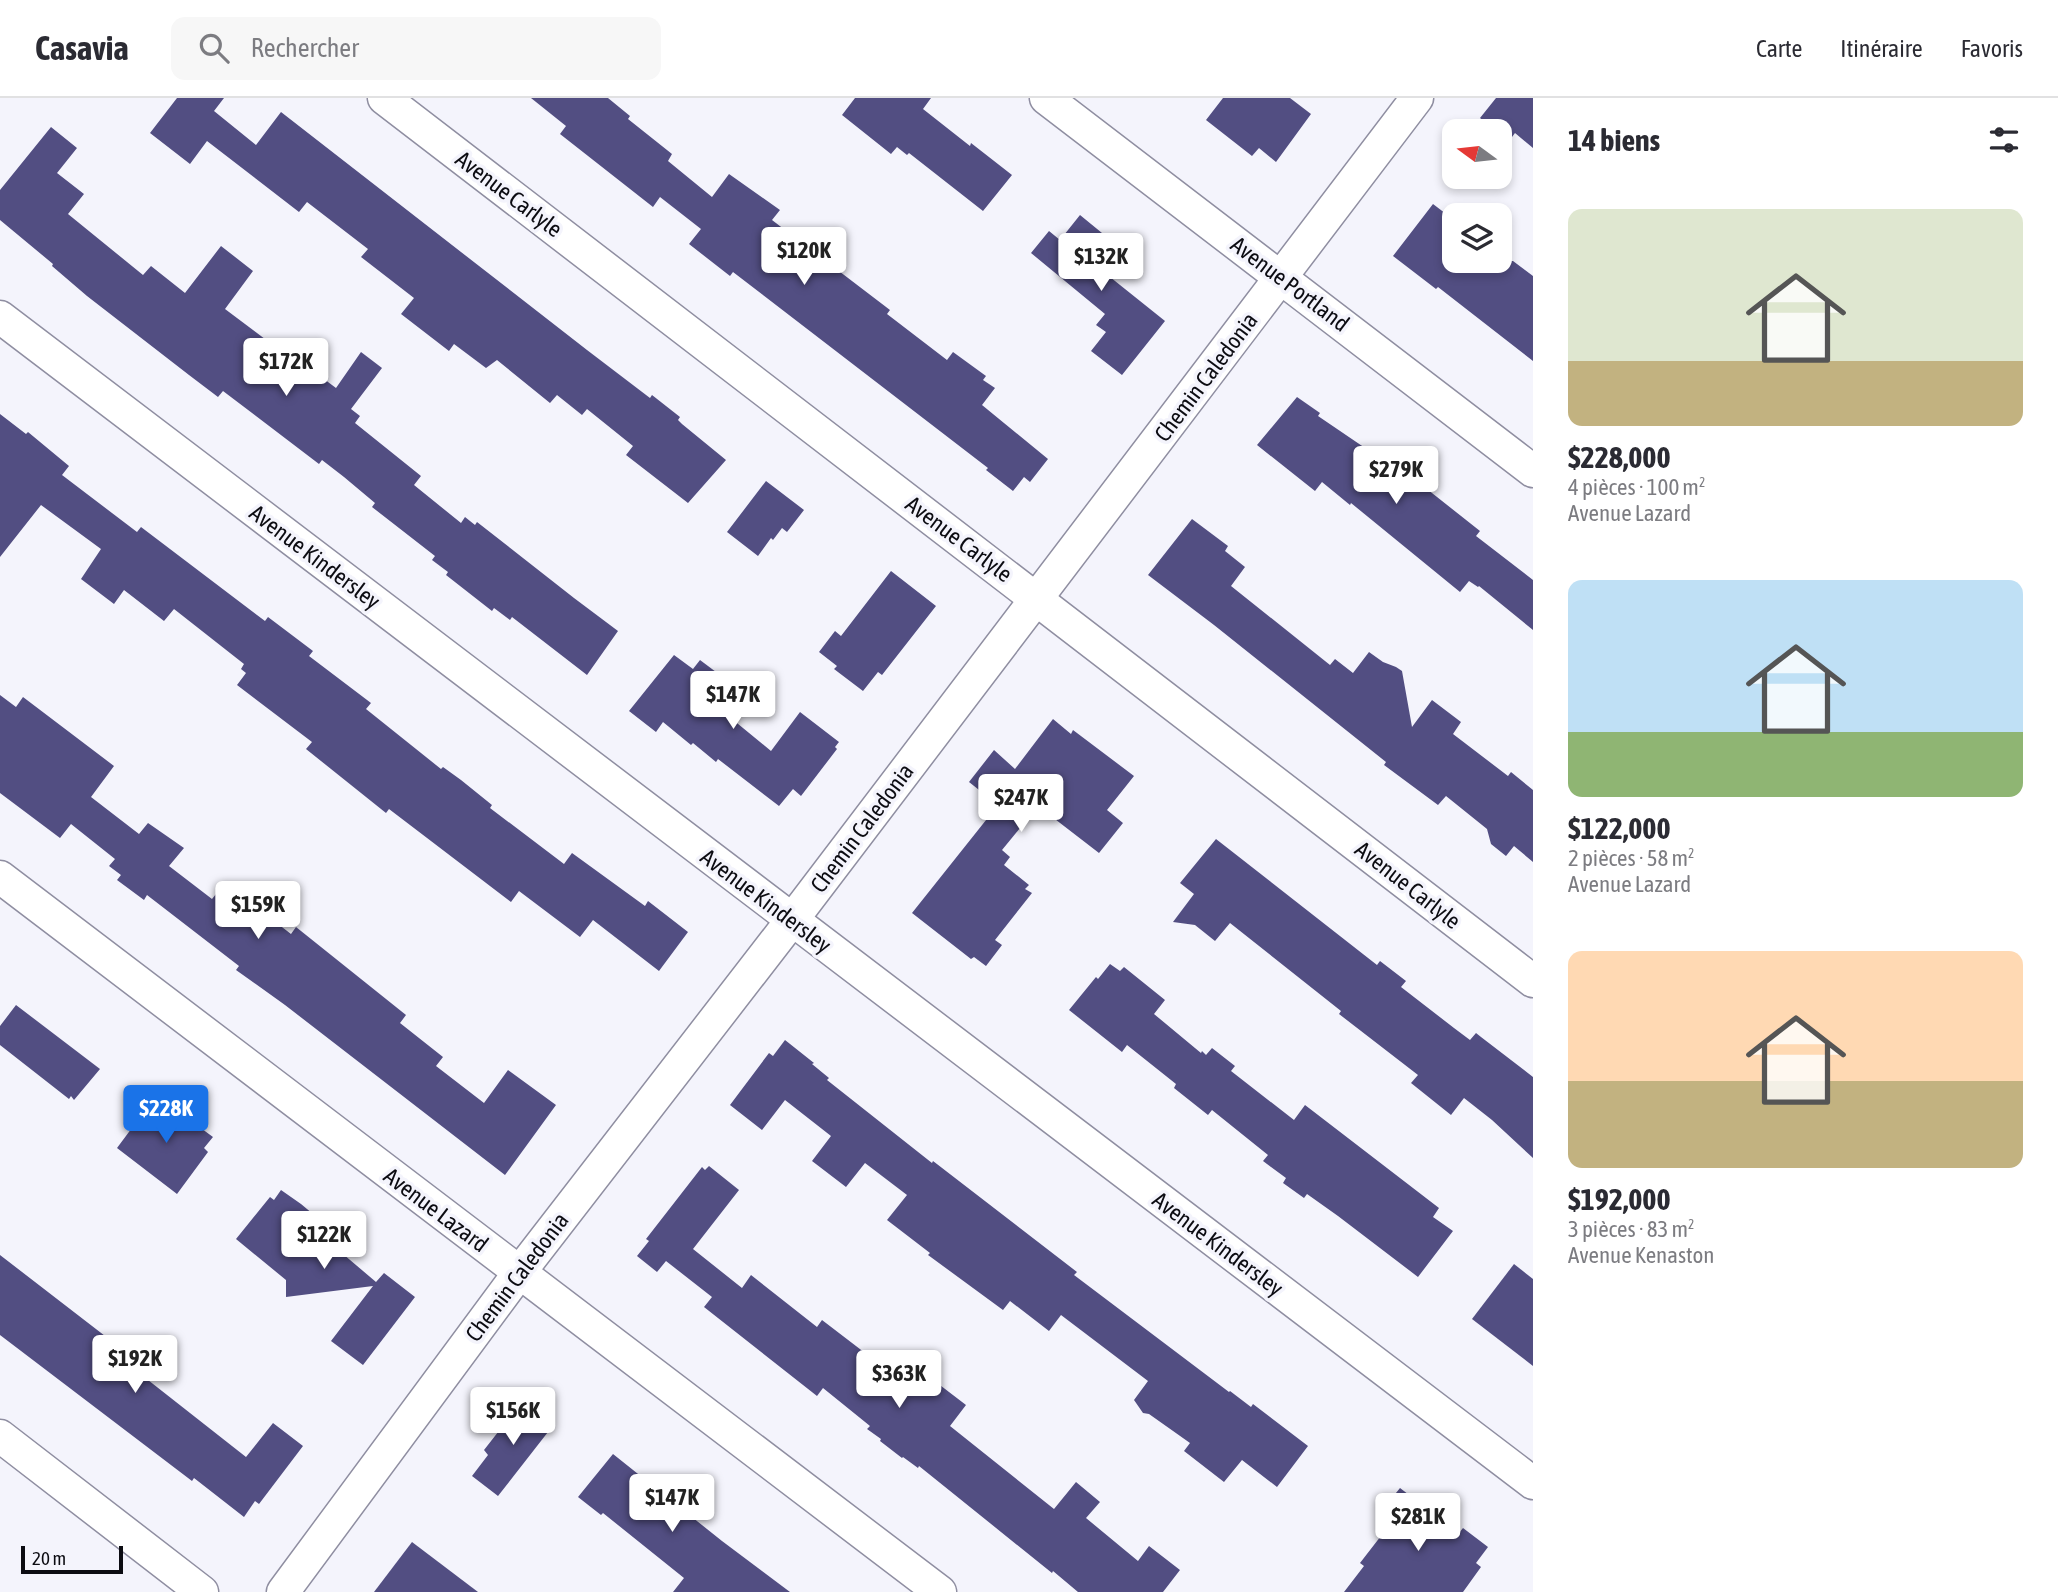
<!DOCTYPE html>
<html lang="fr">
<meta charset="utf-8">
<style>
:root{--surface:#fff;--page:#f7f7f7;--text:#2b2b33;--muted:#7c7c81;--line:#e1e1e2;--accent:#1a73e8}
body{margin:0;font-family:"Asap Condensed",sans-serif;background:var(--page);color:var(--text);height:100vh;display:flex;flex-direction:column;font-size:26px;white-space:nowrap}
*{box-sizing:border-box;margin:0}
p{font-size:23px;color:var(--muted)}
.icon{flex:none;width:38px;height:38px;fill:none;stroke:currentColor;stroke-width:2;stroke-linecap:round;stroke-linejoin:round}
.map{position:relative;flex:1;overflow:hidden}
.sheet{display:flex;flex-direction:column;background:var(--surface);width:525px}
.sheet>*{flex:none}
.needle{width:46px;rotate:285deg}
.buttons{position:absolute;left:1442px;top:21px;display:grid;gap:14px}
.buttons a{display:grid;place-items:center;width:70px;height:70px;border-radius:14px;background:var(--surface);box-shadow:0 4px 10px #0003;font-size:35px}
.scale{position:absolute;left:21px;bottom:18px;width:102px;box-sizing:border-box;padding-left:7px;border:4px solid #0c0c12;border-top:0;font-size:19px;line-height:24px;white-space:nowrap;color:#0c0c12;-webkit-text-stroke:5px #f4f4fc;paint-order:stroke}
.price{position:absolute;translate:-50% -60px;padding:0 16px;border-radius:7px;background:#fff;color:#222;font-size:23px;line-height:46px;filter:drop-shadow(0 2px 4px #0008)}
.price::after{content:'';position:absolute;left:50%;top:42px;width:21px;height:16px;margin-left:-10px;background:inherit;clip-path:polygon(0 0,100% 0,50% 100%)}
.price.active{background:var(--accent);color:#fff}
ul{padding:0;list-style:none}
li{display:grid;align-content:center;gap:14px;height:371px;padding:0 35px}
li span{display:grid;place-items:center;height:217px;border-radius:14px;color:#555}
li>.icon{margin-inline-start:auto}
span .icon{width:126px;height:126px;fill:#fffc;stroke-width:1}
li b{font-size:30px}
h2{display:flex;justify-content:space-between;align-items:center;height:84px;padding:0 35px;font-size:30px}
header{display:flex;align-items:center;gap:42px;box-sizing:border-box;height:98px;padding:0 35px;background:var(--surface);border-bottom:2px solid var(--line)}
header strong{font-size:33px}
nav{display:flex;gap:38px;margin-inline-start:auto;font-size:24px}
.search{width:490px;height:63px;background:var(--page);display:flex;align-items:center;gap:18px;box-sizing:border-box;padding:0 24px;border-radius:14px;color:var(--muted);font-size:26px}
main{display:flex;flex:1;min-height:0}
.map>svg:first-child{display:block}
</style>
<header>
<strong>Casavia</strong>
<div class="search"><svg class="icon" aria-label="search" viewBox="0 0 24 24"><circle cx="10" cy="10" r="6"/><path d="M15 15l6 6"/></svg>Rechercher</div>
<nav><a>Carte</a><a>Itinéraire</a><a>Favoris</a></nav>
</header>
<main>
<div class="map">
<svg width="1533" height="1494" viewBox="0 0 1533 1494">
<rect width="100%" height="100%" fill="#f4f4fc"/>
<g fill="#524e82">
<path d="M177 0H224L214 13 256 47 281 14 587 252 650 300 652 297 680 319 678 322 682 326 726 362 688 405 626 357 633 348 587 311 582 317 557 297 550 305 497 262 486 270 454 246 449 253 401 216 414 200 361 159 368 151 307 104 299 114 207 43 190 66 150 35Z"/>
<path d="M531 0H608L630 18 628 21 672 56 668 63 712 99 729 76 780 112 772 122 890 212 887 216 947 262 953 254 986 278 983 282 995 290 982 307 1048 361 1030 384 1024 379 1013 393 986 372 988 370 733 174 730 178 689 146 701 131 660 99 653 109 560 36 566 28Z"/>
<path d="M855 0H931L923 11 970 48 971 45 1012 77 983 113 909 55 907 57 897 49 891 56 842 17Z"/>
<path d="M1223 0H1290L1311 16 1276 64 1259 50 1252 58 1206 22Z"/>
<path d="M1496 0H1533V50L1515 35 1509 43 1500 36V33H1496L1480 20Z"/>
<path d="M51 29 77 50 57 75 84 96 68 116 143 177 151 168 185 195 221 148 253 173 225 211 298 266 300 263 336 290 361 254 382 270 351 311 360 318 355 325 421 378 414 387 461 425 465 419 475 427 477 424 574 500 618 533 587 577 512 519 510 522 494 510 492 513 446 477 448 474 432 462 435 458 372 409 375 405 344 379 322 362 319 366 223 293 218 299 189 277 87 198 52 168 53 166 0 122V92Z"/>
<path d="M1433 106 1454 122V163H1513L1533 178V263L1438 189 1436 191 1393 158Z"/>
<path d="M1080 117 1113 144 1095 167 1165 223 1122 277 1091 253 1106 234 1096 227 1105 216 1031 155 1049 133 1060 142Z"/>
<path d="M1297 299 1320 315 1318 318 1396 371 1398 369 1413 380 1480 433 1476 438 1533 482V532L1479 488 1478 489 1469 483 1460 494 1351 405 1350 407 1322 384 1315 393 1257 347Z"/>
<path d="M0 316 26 336 28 334 69 368 62 377 137 434 141 429 265 523 268 519 313 553 309 558 371 605 366 611 441 671 443 669 461 682 492 707 490 710 564 766 572 755 645 808 648 803 688 834 659 873 593 822 580 839 519 793 511 804 389 711 386 715 306 651 312 644 237 587 246 575 241 571 244 566 174 511 164 523 124 492 114 506 81 481 101 451 41 407 0 459Z"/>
<path d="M766 383 804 412 787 434 782 430 773 442 771 440 758 458 727 434Z"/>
<path d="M1192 421 1228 448 1225 453 1245 469 1231 488 1330 567 1335 561 1353 575 1369 554 1383 564 1396 569 1402 573 1412 629 1432 602 1461 624 1453 636 1508 678 1511 674 1533 692V764L1514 748 1506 758 1491 746 1487 731 1446 698 1438 707 1384 667 1386 664 1214 527 1148 477Z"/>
<path d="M891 473 936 508 882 577 878 574 863 593 834 571 837 568 819 554 835 533 841 538Z"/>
<path d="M674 557 693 571 700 562 728 583 723 589 744 605 732 621 771 653 800 614 839 644 835 649 837 651 801 698 793 691 779 708 718 661 716 664 693 645 691 647 663 624 656 634 629 613Z"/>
<path d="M0 597 16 609 23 599 114 668 91 699 139 736 148 725 184 750 169 768 212 801 225 785 291 836 296 829 406 917 400 925 443 959 436 968 484 1005 508 972 556 1007 505 1077 285 907 236 872 239 868 147 797 144 802 117 782 121 777 109 768 115 761 71 726 60 740 0 695Z"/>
<path d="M1053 621 1071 636 1073 632 1134 678 1107 712 1123 725 1099 755 1038 708 1002 752 1010 759 1004 767 1029 787 1025 791 1032 795 995 842 1002 847 986 868 974 859 971 861 912 815 998 707 969 684 994 652 1015 671Z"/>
<path d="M1216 741 1377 867 1380 863 1406 883 1401 889 1454 930 1470 942 1476 935 1481 939 1533 979V1060L1492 1022 1464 1000 1451 1017 1411 985 1418 977 1339 916 1341 913 1230 825 1215 843 1195 827 1173 824 1194 796 1180 785Z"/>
<path d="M1110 866 1120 873 1124 869 1165 902 1154 916 1201 955 1202 953 1206 957 1212 950 1235 968 1231 973 1294 1022 1305 1007 1439 1110 1433 1119 1453 1133 1418 1179 1338 1118 1307 1096 1304 1100 1283 1085 1286 1080 1263 1063 1268 1057 1212 1012 1208 1017 1174 990 1176 986 1127 947 1122 954 1069 912 1096 879 1098 881Z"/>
<path d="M16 907 100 971 74 1002 71 998 69 1001 0 947V928Z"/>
<path d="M785 942 814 965 812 966 829 980 827 982 932 1065 933 1063 1077 1174 1074 1177 1229 1294 1230 1293 1251 1309 1253 1306 1308 1348 1277 1389 1242 1362 1224 1384 1184 1353 1190 1345 1149 1316 1143 1315 1134 1302 1148 1283 1061 1217 1049 1233 1010 1203 1003 1212 928 1157 930 1155 887 1122 907 1097 865 1065 846 1089 812 1063 831 1038 785 1002 762 1032 730 1007 769 955 773 958Z"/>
<path d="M161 1001 213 1039 204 1050 208 1054 177 1096 117 1050 149 1007 154 1011Z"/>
<path d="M709 1068 739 1092 693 1151 742 1190 751 1177 817 1229 822 1222 903 1284 915 1268 966 1307 950 1328 1054 1411 1076 1384 1100 1404 1086 1420 1138 1463 1149 1448 1180 1472 1163 1494H1078L1053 1473 1052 1475 919 1368 918 1370 903 1359 902 1360 880 1343 881 1341 867 1331 870 1328 823 1290 817 1298 704 1209 712 1199 666 1163 657 1174 637 1158 649 1143 646 1141 702 1069 705 1072Z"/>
<path d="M281 1092 301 1106 337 1136 330 1145 376 1184 384 1175 415 1199 363 1267 331 1243 373 1188 286 1199V1182L236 1141 270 1099 274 1102Z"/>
<path d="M0 1157 153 1275 148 1282 246 1359 273 1325 303 1348 259 1406 255 1403 244 1419 194 1380 192 1383 0 1237Z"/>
<path d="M1514 1166 1533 1181V1268L1472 1221Z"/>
<path d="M524 1301 555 1325 498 1398 472 1378 488 1357 484 1352Z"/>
<path d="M613 1356 722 1443 790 1494H673L684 1480 603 1415 601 1417 578 1399Z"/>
<path d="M1400 1390 1459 1435 1463 1430 1488 1449 1476 1465 1481 1469 1463 1494H1344L1364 1468 1360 1465 1391 1425 1379 1416Z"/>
<path d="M412 1444 478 1494H374Z"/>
</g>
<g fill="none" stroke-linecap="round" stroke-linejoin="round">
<defs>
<g id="street">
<path d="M384 0 1533 883"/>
<path d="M1046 0 1533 373"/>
<path d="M0 219 1533 1385"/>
<path d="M0 779 940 1494"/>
<path d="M0 1338 202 1494"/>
<path d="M283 1494 519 1175 792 822 1417 0"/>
</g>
</defs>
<use href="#street" stroke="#8f8ea1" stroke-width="35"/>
<use href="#street" stroke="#fff" stroke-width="32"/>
</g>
<g text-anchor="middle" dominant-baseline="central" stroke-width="7" stroke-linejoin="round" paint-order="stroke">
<g font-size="23" fill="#0c0c12" stroke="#f4f4fc">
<text transform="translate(509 96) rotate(37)">Avenue Carlyle</text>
<text transform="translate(1290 186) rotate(37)">Avenue Portland</text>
<text transform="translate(1206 279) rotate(-53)">Chemin Caledonia</text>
<text transform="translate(959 441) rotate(37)">Avenue Carlyle</text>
<text transform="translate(315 459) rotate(37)">Avenue Kindersley</text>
<text transform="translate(862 730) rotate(-53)">Chemin Caledonia</text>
<text transform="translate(1408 787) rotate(38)">Avenue Carlyle</text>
<text transform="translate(766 803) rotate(37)">Avenue Kindersley</text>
<text transform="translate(436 1112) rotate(37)">Avenue Lazard</text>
<text transform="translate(1218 1146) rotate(37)">Avenue Kindersley</text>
<text transform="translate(517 1179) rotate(-53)">Chemin Caledonia</text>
</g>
</g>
</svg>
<div class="buttons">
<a><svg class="needle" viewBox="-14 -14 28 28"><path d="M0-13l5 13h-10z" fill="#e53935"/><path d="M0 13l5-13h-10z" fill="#7c7c81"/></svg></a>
<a><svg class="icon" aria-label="layers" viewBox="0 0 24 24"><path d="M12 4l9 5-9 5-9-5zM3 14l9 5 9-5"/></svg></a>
</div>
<div class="scale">20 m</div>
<b class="price" style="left:804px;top:189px">$120K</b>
<b class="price" style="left:1101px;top:195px">$132K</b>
<b class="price" style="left:286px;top:300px">$172K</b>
<b class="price" style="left:1396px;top:408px">$279K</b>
<b class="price" style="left:733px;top:633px">$147K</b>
<b class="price" style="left:1021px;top:736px">$247K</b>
<b class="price" style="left:258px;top:843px">$159K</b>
<b class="price active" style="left:166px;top:1047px">$228K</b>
<b class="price" style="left:324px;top:1173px">$122K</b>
<b class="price" style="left:135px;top:1297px">$192K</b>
<b class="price" style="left:899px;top:1312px">$363K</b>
<b class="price" style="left:513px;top:1349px">$156K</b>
<b class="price" style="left:672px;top:1436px">$147K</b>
<b class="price" style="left:1418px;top:1455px">$281K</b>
</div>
<section class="sheet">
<h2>14 biens<svg class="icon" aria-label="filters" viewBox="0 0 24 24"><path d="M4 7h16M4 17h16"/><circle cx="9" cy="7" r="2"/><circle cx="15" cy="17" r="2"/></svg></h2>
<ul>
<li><span style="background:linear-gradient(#dfe7d0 70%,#c2b280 0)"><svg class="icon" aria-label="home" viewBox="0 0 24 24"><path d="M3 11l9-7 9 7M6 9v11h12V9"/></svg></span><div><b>$228,000</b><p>4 pièces · 100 m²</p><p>Avenue Lazard</p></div></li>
<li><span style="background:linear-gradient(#bfe0f5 70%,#8fb573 0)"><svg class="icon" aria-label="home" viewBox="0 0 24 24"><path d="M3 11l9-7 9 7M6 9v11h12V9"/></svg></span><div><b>$122,000</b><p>2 pièces · 58 m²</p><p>Avenue Lazard</p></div></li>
<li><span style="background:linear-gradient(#ffd9b3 60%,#c2b280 0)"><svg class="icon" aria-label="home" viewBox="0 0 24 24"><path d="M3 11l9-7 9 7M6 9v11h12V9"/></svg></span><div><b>$192,000</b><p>3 pièces · 83 m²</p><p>Avenue Kenaston</p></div></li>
</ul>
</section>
</main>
